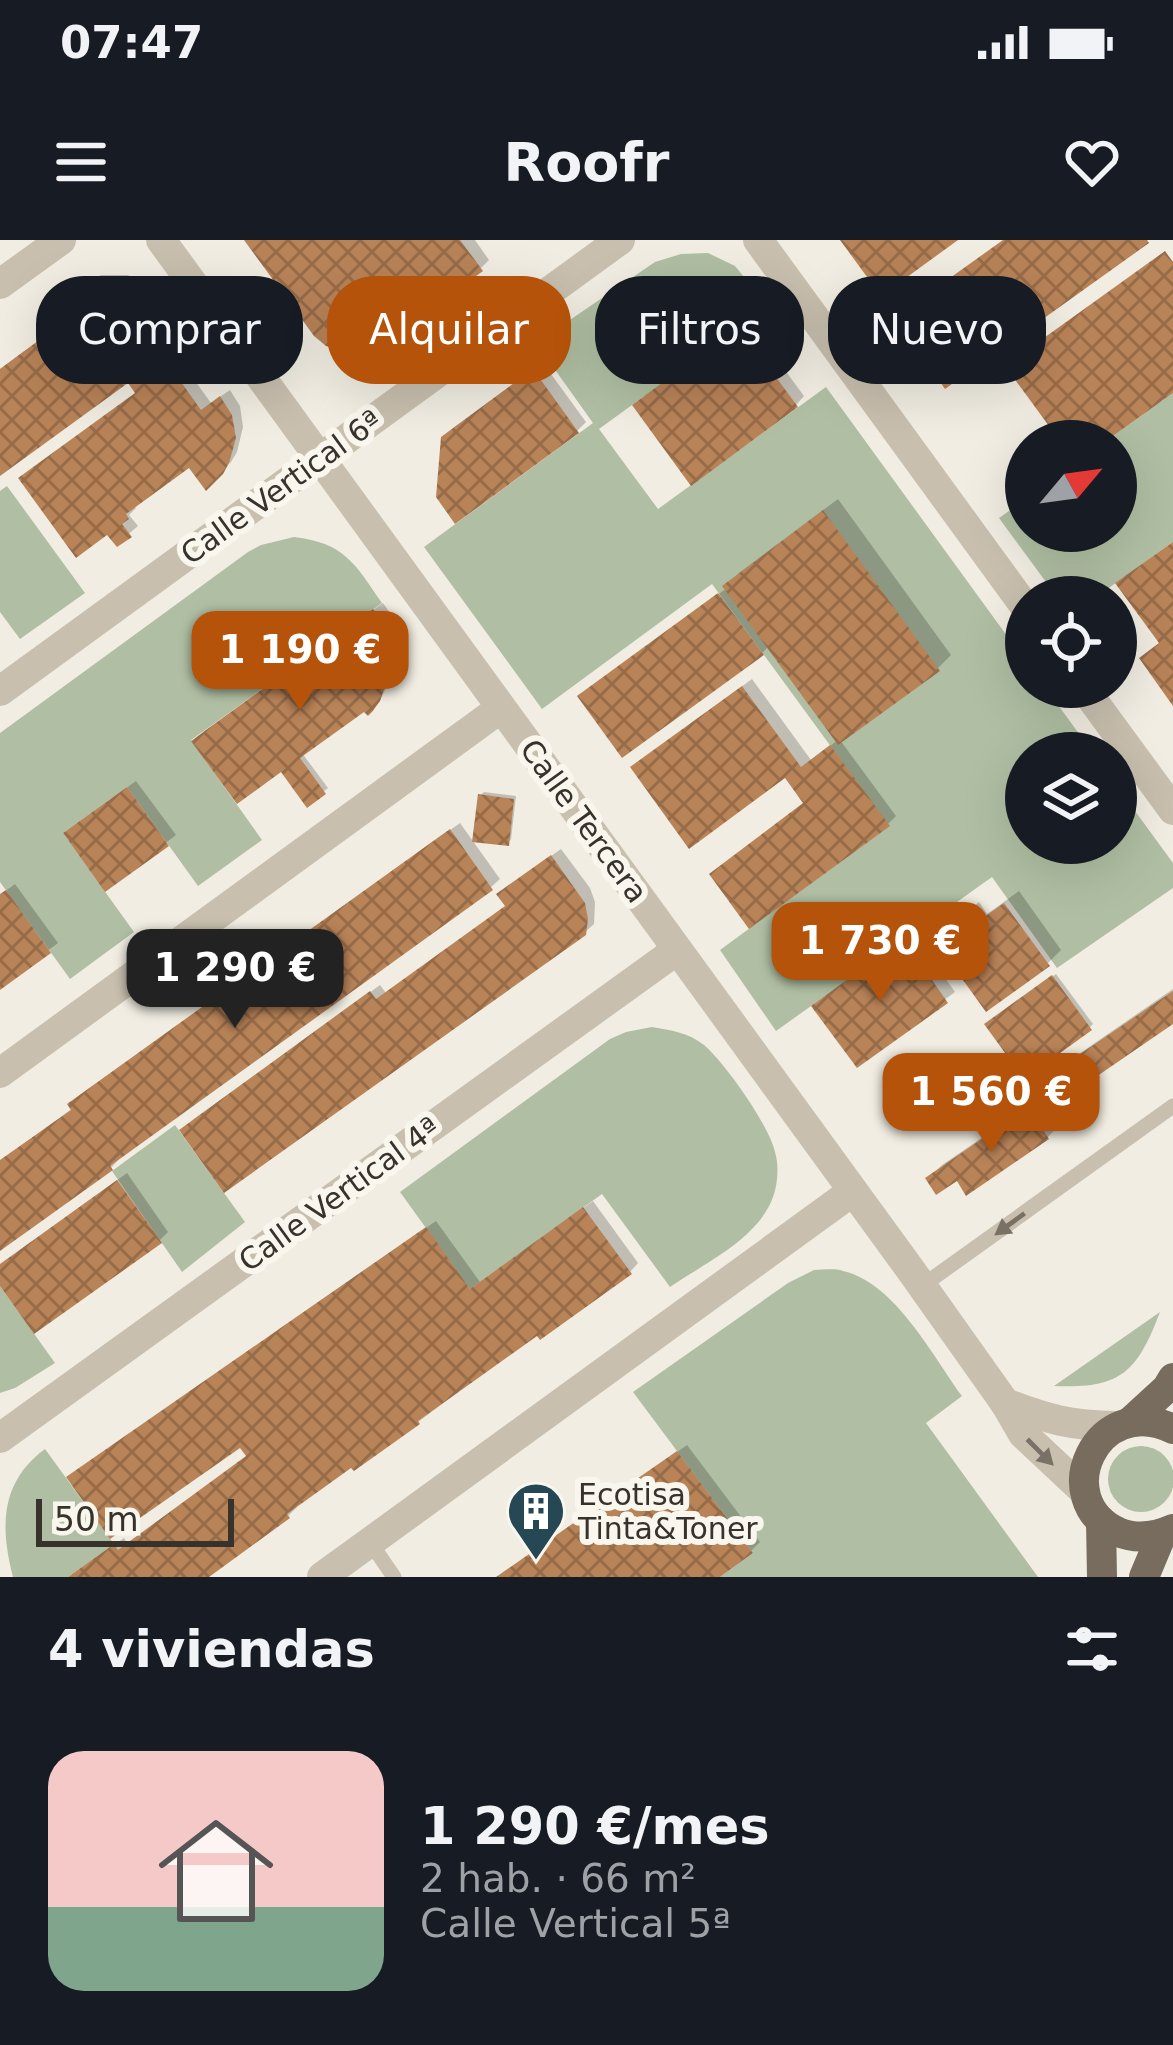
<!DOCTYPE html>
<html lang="es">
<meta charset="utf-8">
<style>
:root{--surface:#171b24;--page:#242831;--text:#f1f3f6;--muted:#9ea1a6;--line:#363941;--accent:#b45309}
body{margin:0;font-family:"DejaVu Sans",sans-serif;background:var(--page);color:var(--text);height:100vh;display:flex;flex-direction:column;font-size:45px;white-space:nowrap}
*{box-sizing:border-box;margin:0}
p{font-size:39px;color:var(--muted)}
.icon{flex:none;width:66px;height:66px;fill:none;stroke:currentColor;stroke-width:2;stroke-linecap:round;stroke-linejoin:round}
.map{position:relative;height:1337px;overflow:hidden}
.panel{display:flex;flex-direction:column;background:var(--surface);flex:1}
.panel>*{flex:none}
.top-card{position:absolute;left:36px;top:36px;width:1101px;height:108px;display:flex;gap:24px}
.needle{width:78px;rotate:61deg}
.controls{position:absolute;left:1005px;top:180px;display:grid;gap:24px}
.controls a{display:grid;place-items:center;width:132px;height:132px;border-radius:50%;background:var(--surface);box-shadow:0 12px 48px #0002;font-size:60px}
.scale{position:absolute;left:36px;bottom:30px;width:198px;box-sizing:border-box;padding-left:12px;border:6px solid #38322c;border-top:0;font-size:33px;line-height:42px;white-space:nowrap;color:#38322c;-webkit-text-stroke:9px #f9f6ee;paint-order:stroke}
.price{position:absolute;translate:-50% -102px;padding:0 27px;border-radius:24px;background:var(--accent);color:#fff;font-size:39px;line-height:78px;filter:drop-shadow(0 3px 6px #0008)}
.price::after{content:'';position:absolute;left:50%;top:72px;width:36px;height:27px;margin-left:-18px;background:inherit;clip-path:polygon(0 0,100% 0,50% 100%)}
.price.current{background:#222;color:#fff}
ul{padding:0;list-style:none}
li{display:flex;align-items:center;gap:36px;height:300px;padding:0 48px}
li+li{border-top:3px solid var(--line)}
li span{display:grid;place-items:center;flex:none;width:336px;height:240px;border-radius:36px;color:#555}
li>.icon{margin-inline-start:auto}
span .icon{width:144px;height:144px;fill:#fffc;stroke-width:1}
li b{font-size:51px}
h2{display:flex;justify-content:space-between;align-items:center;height:144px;padding:0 48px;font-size:51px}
.chip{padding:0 42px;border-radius:48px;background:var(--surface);box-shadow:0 12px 48px #0002;font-size:42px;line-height:108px}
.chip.current{background:var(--accent);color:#fff}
.status{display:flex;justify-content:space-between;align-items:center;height:84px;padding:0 60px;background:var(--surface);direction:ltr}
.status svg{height:33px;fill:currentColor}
header{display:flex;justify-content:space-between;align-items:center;height:156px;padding:0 48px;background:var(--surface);font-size:54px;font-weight:800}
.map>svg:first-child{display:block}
</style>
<div class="status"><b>07:47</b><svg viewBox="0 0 49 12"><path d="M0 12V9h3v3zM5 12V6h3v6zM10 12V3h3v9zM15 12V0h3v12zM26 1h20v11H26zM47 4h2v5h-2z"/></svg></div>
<header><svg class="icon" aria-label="menu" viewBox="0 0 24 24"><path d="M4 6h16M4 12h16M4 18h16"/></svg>Roofr<svg class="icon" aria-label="heart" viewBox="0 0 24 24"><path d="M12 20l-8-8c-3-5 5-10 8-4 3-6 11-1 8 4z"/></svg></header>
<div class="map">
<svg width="1173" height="1337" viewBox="0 0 1173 1337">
<defs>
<pattern id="building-cross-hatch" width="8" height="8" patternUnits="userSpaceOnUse" patternTransform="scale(3)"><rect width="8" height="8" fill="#b98358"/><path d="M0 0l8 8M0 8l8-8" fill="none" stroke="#976c49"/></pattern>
</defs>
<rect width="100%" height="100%" fill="#f1ede2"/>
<g fill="#b0bfa3">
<path d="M708 13 735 26 768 66 599 189 658 269 826 147 1026 422V447H1045L1093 513H1026V603H1116V545L1173 623V648L1057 728 992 637 776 791 720 710 889 586 712 344 542 469 424 307 593 183 536 103 655 22 681 14Z"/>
<path d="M1173 153V302L1096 357H1057L999 278 1026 259V291H1116V201H1106Z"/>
<path d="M7 246 85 353 20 399 0 372V251Z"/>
<path d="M294 297C345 303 355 324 382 363L191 500 262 600 198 646 127 547 63 593 134 692 70 739 0 642V493L248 312 261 305Z"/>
<path d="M652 787C671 790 689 793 704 805 725 823 769 885 775 912 779 925 778 944 773 957 758 999 705 1023 670 1047L602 954 470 1049 400 952 610 799 626 792Z"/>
<path d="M175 885 245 982 182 1032 112 931Z"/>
<path d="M814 1030C823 1030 835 1028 843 1031 894 1042 933 1116 962 1156L926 1183 1038 1337H720L753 1313 633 1152 788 1043Z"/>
<path d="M0 1046 55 1123 15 1148 0 1153Z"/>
<path d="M1160 1072C1137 1132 1121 1149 1054 1146Z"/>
<circle cx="1141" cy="1239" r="33"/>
<path d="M45 1209 114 1304 68 1337H13C0 1287 0 1242 45 1209Z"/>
</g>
<g fill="#0003">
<path d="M248 0H475L489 20 481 28Z"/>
<path d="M101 35H127L140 39 160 52 167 62 149 77 211 163 230 150 240 166 243 187 237 212 231 222 206 246 190 224 133 265 136 268 129 275 138 286 118 303 138 153 128 139 0 232V129L80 71 68 54 76 46Z"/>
<path d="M748 80 804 156 796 165 644 156Z"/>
<path d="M543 123 586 182 577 191 453 188Z"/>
<path d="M838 259 951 415 938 428 840 500 896 576 888 584 806 562 786 534 643 519 752 439 811 520 838 500 769 406 762 413 589 448 727 348 739 333Z"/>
<path d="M383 363 407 397 388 413 392 436 380 460 365 468 302 513 328 548 308 564 285 533 203 492Z"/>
<path d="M136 541 176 595 106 648 75 585Z"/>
<path d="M484 552 516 556 511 599 508 603 481 555Z"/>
<path d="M460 583 500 639 491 647 117 916 119 919 111 928 0 1007V921L73 868 79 856Z"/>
<path d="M561 609 590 648 595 662 594 684 584 693 191 881 380 745 386 753 508 665 509 646Z"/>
<path d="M15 644 58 703 0 746V655Z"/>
<path d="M1019 651 1061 710 1048 723 936 697 979 662 987 674Z"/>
<path d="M913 693 955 752 857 824 823 758Z"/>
<path d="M1056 734 1093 784 1090 787 991 781Z"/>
<path d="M1173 749V781L1062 829 1076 816Z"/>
<path d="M1043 856 1061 883 1048 897 958 937 929 938 942 925Z"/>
<path d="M127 933 168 992 160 1000 0 1041V1025Z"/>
<path d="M593 961 638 1023 630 1032 538 1092 418 1182 352 1224 295 1265 297 1267 288 1276 69 1337 124 1298 127 1303 249 1215 279 1089 436 981 480 1042Z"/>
<path d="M687 1205 760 1302 751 1311 497 1337Z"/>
</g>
<g fill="url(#building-cross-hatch)">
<path d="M244 0H460L483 31 378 107 352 114 326 106 314 96Z"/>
<path d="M840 0H958L881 56Z"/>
<path d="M1003 0H1147L1149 3 945 149 913 103 926 93 908 68Z"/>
<path d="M1165 11 1173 22V153L1106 201H1060L1005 126Z"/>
<path d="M103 41 130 47 151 61 160 72 141 86 201 170 220 156 232 175 236 198 229 223 223 234 206 251 189 228 126 274 129 279 122 284 132 297 117 307 107 295 76 318 18 238 135 153 128 143 0 236V129L77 72 64 54 77 46Z"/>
<path d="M739 87 798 167 691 246 632 165Z"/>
<path d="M533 129 579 193 455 284 436 257 441 197Z"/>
<path d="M823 270 940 431 838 505 722 346Z"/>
<path d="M1173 302V466L1139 418 1159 403 1115 343Z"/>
<path d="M718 353 764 415 622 518 577 456Z"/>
<path d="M373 369 401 408 381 422 385 446 380 461 372 472 368 476 364 472 300 518 326 554 307 568 281 532 237 564 191 501Z"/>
<path d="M742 446 801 527 830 505 890 586 749 689 709 634 803 563 785 538 689 609 630 527Z"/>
<path d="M127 547 169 606 105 652 63 593Z"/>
<path d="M478 554 514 559 509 606 472 602Z"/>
<path d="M450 589 493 650 110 926 113 930 0 1011V920L71 870 67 864Z"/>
<path d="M551 615 585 663 588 679 586 695 224 953 179 890 370 751 376 759 505 666 496 654Z"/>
<path d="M6 650 51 713 0 750V654Z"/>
<path d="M1004 663 1050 726 986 772 932 697 964 673 973 685Z"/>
<path d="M903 699 948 763 857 828 811 766Z"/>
<path d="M1052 735 1092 790 1024 839 984 784Z"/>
<path d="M1173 751V784L1074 852 1058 829Z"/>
<path d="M1028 867 1049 899 966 956 957 941 936 955 925 938Z"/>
<path d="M117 940 162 1003 34 1094 0 1046V1024Z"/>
<path d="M583 967 632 1034 540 1100 537 1096 418 1181 420 1184 354 1231 351 1228 287 1274 290 1278 209 1337H68L114 1304 118 1310 246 1216 240 1208 110 1299 66 1237 426 987 470 1049Z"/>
<path d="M677 1211 753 1313 720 1337H496Z"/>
</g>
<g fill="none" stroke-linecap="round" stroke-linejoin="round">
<g stroke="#c8bfae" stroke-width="15">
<path d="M922 1046 1173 866"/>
<path d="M370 1302 394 1337"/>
</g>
<g stroke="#c8bfae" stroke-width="30">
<path d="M161 0 910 1029 1005 1163 1023 1194 1085 1252"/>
<path d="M758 0 1026 368"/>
<path d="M0 44 61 0"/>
<path d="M1083 447 1173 570"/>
<path d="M0 451 620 0"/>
<path d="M0 833 501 468"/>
<path d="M1005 1163C1047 1179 1071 1186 1116 1186"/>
<path d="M0 1198 677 710"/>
<path d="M322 1337 853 951"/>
</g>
<g stroke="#786c5f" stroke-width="30">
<path d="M1131 1181 1167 1148 1173 1138"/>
<path d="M1173 1189C1096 1152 1048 1260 1118 1292 1137 1300 1155 1297 1173 1289"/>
<path d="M1101 1281 1102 1337"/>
<path d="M1144 1337 1162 1294"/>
</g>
</g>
<defs><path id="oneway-solid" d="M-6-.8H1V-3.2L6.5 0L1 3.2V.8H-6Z" transform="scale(3)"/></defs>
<g fill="#797166">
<use href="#oneway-solid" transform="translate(1010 984) rotate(144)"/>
<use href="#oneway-solid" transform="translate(1040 1212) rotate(45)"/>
</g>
<defs>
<symbol id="building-pin" viewBox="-11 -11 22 30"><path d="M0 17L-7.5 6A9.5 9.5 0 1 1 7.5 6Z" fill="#264855" stroke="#f9f6ee"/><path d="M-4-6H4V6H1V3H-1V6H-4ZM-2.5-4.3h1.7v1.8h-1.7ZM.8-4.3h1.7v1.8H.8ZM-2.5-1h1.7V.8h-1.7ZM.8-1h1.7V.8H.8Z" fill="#fff"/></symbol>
</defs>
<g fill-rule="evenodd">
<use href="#building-pin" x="503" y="1238" width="66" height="90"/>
</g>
<g text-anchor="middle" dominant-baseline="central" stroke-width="12" stroke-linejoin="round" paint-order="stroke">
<g font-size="30" fill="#38322c" stroke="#f9f6ee">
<text transform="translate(281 247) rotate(-36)">Calle Vertical 6ª</text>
<text transform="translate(584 581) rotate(54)">Calle Tercera</text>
<text transform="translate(339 954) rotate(-36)">Calle Vertical 4ª</text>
</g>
<g font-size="30" fill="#38322c" stroke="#f9f6ee" text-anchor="start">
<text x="578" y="1254">Ecotisa<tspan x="578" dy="34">Tinta&amp;Toner</tspan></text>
</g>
</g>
</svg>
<div class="controls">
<a><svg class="needle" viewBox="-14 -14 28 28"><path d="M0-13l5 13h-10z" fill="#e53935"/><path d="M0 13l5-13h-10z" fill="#9ea1a6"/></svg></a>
<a><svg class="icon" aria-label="locate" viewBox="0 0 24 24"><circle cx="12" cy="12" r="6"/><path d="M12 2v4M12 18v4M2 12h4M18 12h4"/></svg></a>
<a><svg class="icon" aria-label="layers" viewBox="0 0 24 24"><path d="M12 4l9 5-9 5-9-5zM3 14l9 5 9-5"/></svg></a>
</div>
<div class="scale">50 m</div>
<b class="price" style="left:300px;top:473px">1 190 €</b>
<b class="price" style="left:880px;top:764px">1 730 €</b>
<b class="price current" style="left:235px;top:791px">1 290 €</b>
<b class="price" style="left:991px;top:915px">1 560 €</b>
<div class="top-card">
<a class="chip">Comprar</a>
<a class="chip current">Alquilar</a>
<a class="chip">Filtros</a>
<a class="chip">Nuevo</a>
</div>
</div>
<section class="panel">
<h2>4 viviendas<svg class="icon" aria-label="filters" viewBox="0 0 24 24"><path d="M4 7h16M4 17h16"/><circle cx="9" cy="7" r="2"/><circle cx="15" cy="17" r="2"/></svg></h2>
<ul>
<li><span style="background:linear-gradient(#f6c9c9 65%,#7fa58c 0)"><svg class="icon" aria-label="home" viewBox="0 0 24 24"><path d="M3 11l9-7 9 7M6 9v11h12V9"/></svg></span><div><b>1 290 €/mes</b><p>2 hab. · 66 m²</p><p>Calle Vertical 5ª</p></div></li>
</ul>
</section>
